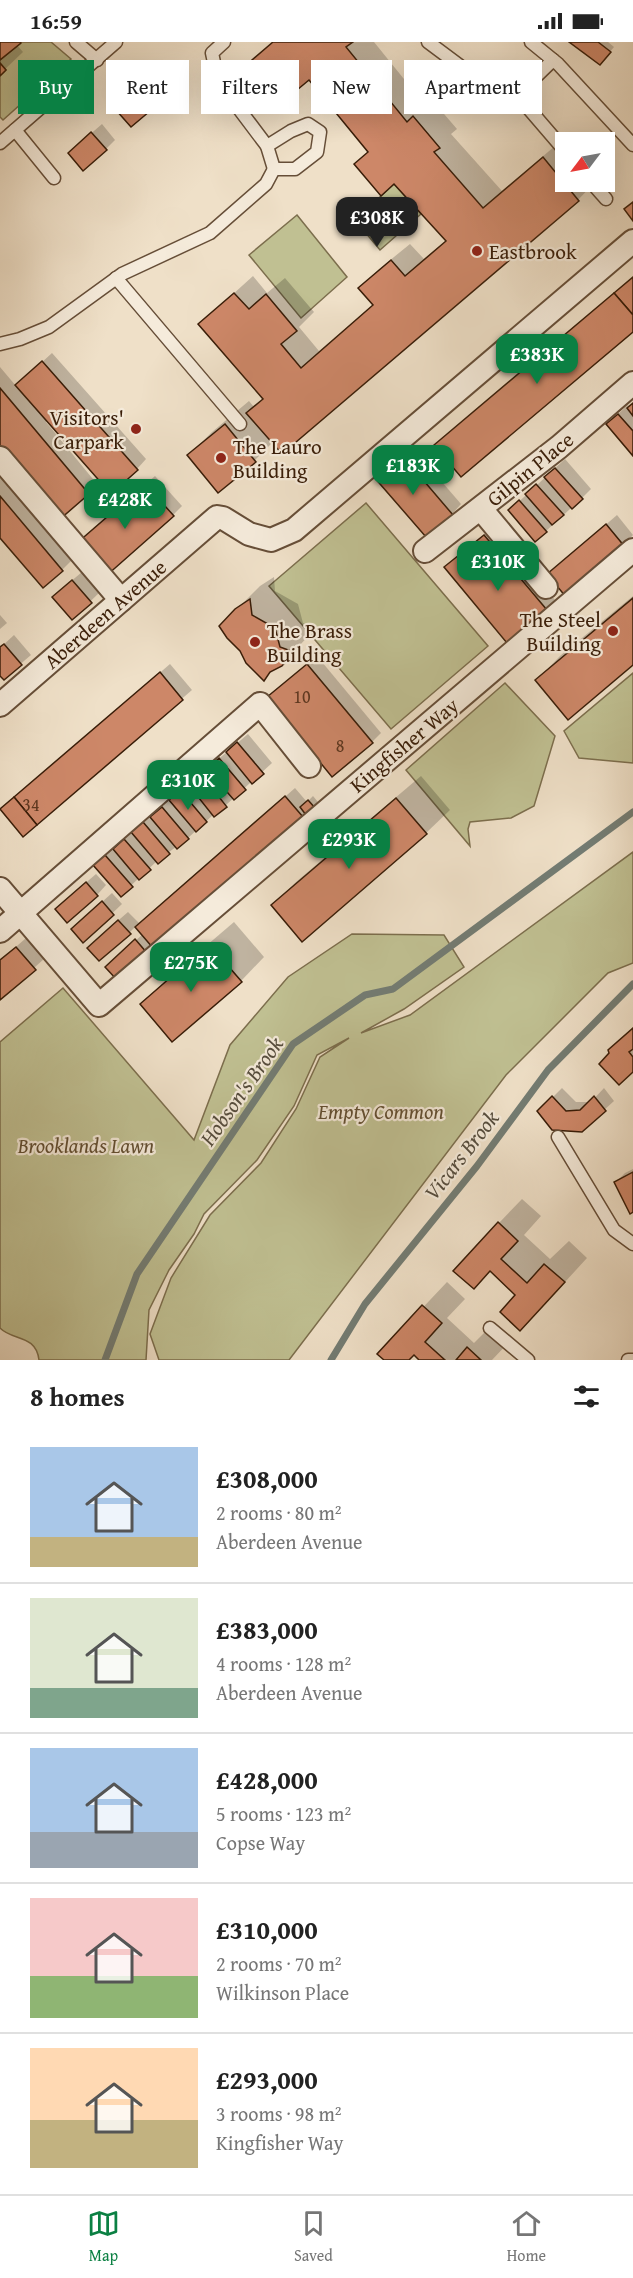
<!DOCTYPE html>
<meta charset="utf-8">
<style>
:root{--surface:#fff;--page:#f6f6f6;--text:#222;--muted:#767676;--line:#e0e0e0;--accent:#0b8043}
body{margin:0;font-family:"Gentium Book Plus",serif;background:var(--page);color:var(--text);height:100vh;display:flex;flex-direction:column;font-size:22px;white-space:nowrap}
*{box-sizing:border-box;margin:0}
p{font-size:20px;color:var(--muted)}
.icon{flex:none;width:33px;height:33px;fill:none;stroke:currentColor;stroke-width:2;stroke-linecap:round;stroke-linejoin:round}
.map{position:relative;height:1318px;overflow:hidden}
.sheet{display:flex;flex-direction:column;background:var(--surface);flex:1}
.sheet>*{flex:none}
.banner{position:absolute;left:18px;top:18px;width:597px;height:54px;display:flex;gap:12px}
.needle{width:39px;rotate:238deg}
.controls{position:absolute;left:555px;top:90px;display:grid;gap:12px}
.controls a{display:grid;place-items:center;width:60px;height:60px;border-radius:0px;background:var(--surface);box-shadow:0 6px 24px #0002;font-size:30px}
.price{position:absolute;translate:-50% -51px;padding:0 14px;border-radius:12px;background:var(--accent);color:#fff;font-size:20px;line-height:39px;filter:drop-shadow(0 2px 3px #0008)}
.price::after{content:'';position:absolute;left:50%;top:36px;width:18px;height:14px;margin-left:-9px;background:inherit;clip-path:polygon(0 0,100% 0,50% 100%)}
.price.on{background:#222;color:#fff}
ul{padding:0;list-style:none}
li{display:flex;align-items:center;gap:18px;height:150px;padding:0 30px}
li+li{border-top:2px solid var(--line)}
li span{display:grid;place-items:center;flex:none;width:168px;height:120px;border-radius:0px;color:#555}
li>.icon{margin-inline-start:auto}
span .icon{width:72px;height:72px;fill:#fffc;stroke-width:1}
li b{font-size:26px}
h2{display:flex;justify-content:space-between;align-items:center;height:72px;padding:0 30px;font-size:26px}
.tag{padding:0 21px;border-radius:0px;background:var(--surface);box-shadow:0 6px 24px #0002;font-size:21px;line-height:54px}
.tag.on{background:var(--accent);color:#fff}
.status{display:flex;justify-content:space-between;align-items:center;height:42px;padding:0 30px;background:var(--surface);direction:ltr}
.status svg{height:16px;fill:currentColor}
.tabs{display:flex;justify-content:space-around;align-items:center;height:84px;border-top:2px solid var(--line);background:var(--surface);font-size:16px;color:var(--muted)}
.tabs a{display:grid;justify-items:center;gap:3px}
.tabs .on{color:var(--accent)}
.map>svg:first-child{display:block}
</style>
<div class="status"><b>16:59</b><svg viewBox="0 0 49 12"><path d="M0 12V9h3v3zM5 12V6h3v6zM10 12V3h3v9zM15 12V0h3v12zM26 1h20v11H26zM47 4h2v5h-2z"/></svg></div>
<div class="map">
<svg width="633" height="1318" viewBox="0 0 633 1318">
<rect width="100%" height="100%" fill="#efe0c8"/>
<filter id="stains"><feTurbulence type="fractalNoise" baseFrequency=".00333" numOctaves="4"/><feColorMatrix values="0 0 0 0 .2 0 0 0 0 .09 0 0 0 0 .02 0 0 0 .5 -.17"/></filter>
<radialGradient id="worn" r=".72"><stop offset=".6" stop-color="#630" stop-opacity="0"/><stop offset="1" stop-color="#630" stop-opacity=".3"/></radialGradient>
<g fill="#c0c092" stroke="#7c6e4d" stroke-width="1.5">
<path d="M20 0H51L71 17 3 78 0 75V34L6 28 0 21V18L20 2Z"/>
<path d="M394 142 421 172 380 208 355 178Z"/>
<path d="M297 173 347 235 301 276 249 213Z"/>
<path d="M366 461 488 604 391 687 269 544Z"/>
<path d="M633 631V721L579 716 564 689Z"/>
<path d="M505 641 555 694 534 764 511 776 470 780 468 787 470 804 406 728Z"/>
<path d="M633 810V921L608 931 506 1033 289 1318H159L150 1292 171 1236 210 1173 261 1121 296 1067 320 1015 349 996 317 1013 294 1064 257 1118 204 1172 194 1192 169 1228 149 1268 146 1318H39C36 1292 12 1299 0 1286V1000L63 946 194 1098 230 1003 288 935 352 892 444 893 464 925 404 967 361 991 410 973Z"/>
</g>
<g fill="#0003">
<path d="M0 0H20L17 3 23 10 0 32Z"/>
<path d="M272 0H374L425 63 432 58 457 87 451 92 502 149 562 98 566 103V140H595L578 158 273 400 255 418 218 449 189 413 212 390 249 359 254 365 264 356 200 282 253 234 267 251 285 236 314 270 299 285 319 309 374 262 360 246 378 228 410 202 424 217 447 198 369 109 309 36 247 24Z"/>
<path d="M571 0H608L614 5 604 17Z"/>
<path d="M151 39 164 54 155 63 128 58Z"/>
<path d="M102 82 115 98 106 107 79 102Z"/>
<path d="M52 311 146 417 137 427 48 378 46 380 97 442 88 451 0 405V325L16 344Z"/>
<path d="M633 362V411L617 373 628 363 630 365Z"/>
<path d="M411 404 461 462 452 472 385 426Z"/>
<path d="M565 417 591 447 582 456 546 489 510 468Z"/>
<path d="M0 434 71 519 62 528 0 493Z"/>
<path d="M155 434 182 464 173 473 89 492Z"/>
<path d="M617 473 633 493 624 503 549 532Z"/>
<path d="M494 484 560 564 512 605 455 516Z"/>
<path d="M82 530 100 550 73 576 63 546Z"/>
<path d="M274 535 275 549 298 562 303 581 316 586 281 623 275 626 264 637 236 568 260 544Z"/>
<path d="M633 554V621L537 638 560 614Z"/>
<path d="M0 573 7 581 0 587Z"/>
<path d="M14 593 31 613 4 636 0 631V606Z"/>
<path d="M317 614 381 691 372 700 278 646Z"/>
<path d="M170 622 192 648 24 793 2 767Z"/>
<path d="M248 692 272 721 226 763 214 772 188 796 157 819 121 853 104 814Z"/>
<path d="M421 734 450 768 426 791 273 863 296 840Z"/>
<path d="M295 746 307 760 313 754 318 760 146 910 116 916 143 892 136 884 130 890 98 896 128 870 140 882Z"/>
<path d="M96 832 106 843 97 853 67 857Z"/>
<path d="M112 851 122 862 83 899 82 878Z"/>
<path d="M234 880 264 915 241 939 172 998 142 962 165 939Z"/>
<path d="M26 896 44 917 0 956V919Z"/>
<path d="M633 985V1028L609 1009Z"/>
<path d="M562 1046 576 1060H591L604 1046 614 1059 581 1089 539 1069Z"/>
<path d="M633 1127V1168L615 1141 625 1131Z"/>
<path d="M522 1157 541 1174 524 1193 550 1217 569 1199 587 1216 543 1264 491 1228 499 1181Z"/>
<path d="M447 1240 465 1257 447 1276 474 1301 492 1283 510 1299 492 1318H422L414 1311 408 1318H386L379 1312Z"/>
</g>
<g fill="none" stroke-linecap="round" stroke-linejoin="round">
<g stroke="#737c73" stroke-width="7">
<path d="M105 1318 137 1232 293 1002 365 953 393 947 633 770"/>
<path d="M331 1318 365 1262 477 1124 548 1028 633 942"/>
</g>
</g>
<g fill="#cd8768" stroke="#391d08" stroke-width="1.5">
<path d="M0 0H20L21 1 0 18Z"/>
<path d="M273 0H353L346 5 407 80 413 74 440 106 434 110 483 166 543 115 579 159 282 412 246 371 263 357 198 282 234 251 249 267 266 252 297 289 281 302 301 326 373 263 358 246 391 218 405 234 446 199 394 142 381 154 354 122 368 110 309 38 279 63 245 24Z"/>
<path d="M569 0H598L611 10 600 23Z"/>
<path d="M0 21 6 28 0 34Z"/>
<path d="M141 47 156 64 131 85 116 68Z"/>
<path d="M91 90 107 108 83 129 68 111Z"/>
<path d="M633 160V179L624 167Z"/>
<path d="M633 235V273L614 251Z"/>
<path d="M614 251 633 273V290L461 435 434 403Z"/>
<path d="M42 319 138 428 111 452 15 343Z"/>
<path d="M0 346 89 452 59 478 0 407Z"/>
<path d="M633 361V374L627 366Z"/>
<path d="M618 372 633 389V414L606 382Z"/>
<path d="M225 382 256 420 218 451 187 413Z"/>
<path d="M401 412 453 473 426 495 374 435Z"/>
<path d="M555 426 583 457 572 467 544 435Z"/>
<path d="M145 442 174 474 106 534 77 501Z"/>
<path d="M536 442 564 473 552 483 525 452Z"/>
<path d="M0 454 63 529 43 546 0 496Z"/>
<path d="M519 458 547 490 535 500 508 468Z"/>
<path d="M606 482 625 505 566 555 547 532Z"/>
<path d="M484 493 552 574 512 607 444 525Z"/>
<path d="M72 538 92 561 72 578 52 555Z"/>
<path d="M633 556V623L568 678 535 638Z"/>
<path d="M250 557 252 573 275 586 280 605 294 610 282 624 270 630 264 639 246 621 240 609 227 596 219 584 235 567Z"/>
<path d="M4 602 22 623 4 638 0 634V605Z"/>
<path d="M307 622 373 701 332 735 267 655Z"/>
<path d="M160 630 183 658 37 783 14 755Z"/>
<path d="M237 700 264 732 252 742 226 710Z"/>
<path d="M219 716 246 748 234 758 207 727Z"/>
<path d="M200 731 227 765 214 775 187 741Z"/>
<path d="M180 748 207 780 196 790 169 758Z"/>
<path d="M285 754 303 775 153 906 135 885Z"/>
<path d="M14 755 37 783 23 795 0 767Z"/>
<path d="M396 756 427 792 302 900 271 863Z"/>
<path d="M308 758 315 766 306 773 300 765Z"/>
<path d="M162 765 189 797 177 807 150 775Z"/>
<path d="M143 780 170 812 158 822 131 790Z"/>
<path d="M124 797 151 828 139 838 113 807Z"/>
<path d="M105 813 133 845 121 855 93 823Z"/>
<path d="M86 840 98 854 67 881 55 867Z"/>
<path d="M102 859 114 873 83 901 71 887Z"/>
<path d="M118 878 131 892 99 919 87 906Z"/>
<path d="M135 897 147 911 117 938 105 925Z"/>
<path d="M209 902 242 940 172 1000 140 962Z"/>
<path d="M16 905 36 928 0 958V918Z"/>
<path d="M633 986V1007L629 1010 633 1015V1030L619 1043 599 1022 609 1011 608 1008Z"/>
<path d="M552 1054 566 1069 580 1068 594 1054 606 1069 582 1090 552 1088 537 1069Z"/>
<path d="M633 1130V1170L630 1172 614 1140Z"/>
<path d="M498 1180 518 1199 501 1217 527 1241 544 1222 565 1240 520 1289 500 1270 515 1253 490 1229 474 1247 453 1229Z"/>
<path d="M422 1263 442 1281 425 1300 445 1318H419L414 1313 409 1318H384L377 1312Z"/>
<path d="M467 1305 481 1318H456Z"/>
</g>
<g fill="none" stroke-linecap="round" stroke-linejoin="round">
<defs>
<g id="service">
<path d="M76 0 97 18"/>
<path d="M224 0 212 11 218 39 267 104 274 127"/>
<path d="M428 0 499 53H517"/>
<path d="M531 0 558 22 633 103"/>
<path d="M553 18 517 53 566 110"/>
<path d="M15 88 54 136"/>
<path d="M0 101 116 0"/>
<path d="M591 140 606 157"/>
<path d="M116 236 240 382"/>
<path d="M0 302 20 297 49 285 122 232 210 191 266 142 274 127H295L317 110 320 90 308 82 291 89 267 104"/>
<path d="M558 1095 614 1188 633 1202"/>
<path d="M490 1286 528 1318"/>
<path d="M628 1318H633"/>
</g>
<g id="minor">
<path d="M0 416 121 558"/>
<path d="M481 467 546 545"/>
<path d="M425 509 559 405 633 341"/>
<path d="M0 663 217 475 223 476 249 492 271 498 294 488 633 199"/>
<path d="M0 847 99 963 633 508"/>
<path d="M0 889 260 662 309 724"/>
</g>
</defs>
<use href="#service" stroke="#664e38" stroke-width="15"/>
<use href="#minor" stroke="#664e38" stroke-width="26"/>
<use href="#service" stroke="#f5ebdb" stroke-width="12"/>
<use href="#minor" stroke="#f5ebdb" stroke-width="22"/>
</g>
<g fill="#8f2418" stroke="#f5ebdb" stroke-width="2">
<circle cx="477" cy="209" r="6"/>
<circle cx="136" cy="387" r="6"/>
<circle cx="221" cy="416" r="6"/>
<circle cx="613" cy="589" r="6"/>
<circle cx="255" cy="600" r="6"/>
</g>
<g text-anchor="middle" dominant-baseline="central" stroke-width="4.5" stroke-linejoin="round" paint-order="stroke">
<g font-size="18" fill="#5e3820">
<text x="302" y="654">10</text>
<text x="340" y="703">8</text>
<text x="31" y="762">34</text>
</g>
<g font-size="21" fill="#391d08" stroke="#f5ebdb" text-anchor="start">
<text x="489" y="209">Eastbrook</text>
<text x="124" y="375" text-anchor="end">Visitors'<tspan x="124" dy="24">Carpark</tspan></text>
<text x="233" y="404">The Lauro<tspan x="233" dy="24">Building</tspan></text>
<text x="601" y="577" text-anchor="end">The Steel<tspan x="601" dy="24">Building</tspan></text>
<text x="267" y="588">The Brass<tspan x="267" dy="24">Building</tspan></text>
</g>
<g font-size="21" fill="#391d08" stroke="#f5ebdb">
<text transform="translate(530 427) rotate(-39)">Gilpin Place</text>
<text transform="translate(105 572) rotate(-41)">Aberdeen Avenue</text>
<text transform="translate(404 703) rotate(-40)">Kingfisher Way</text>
</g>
<g font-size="21" font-style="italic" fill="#624e31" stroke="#f5ebdb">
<text x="381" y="1069">Empty Common</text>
<text x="86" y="1103">Brooklands Lawn</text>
</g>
<g font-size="22" font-style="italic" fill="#564d3e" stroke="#f5ebdb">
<text transform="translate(241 1049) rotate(-55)">Hobson's Brook</text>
<text transform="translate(461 1113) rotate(-52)">Vicars Brook</text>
</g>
</g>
<rect width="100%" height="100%" filter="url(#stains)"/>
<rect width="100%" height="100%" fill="url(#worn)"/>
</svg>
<div class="controls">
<a><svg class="needle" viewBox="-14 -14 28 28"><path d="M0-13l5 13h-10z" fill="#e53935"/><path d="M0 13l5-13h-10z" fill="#767676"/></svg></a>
</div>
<b class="price on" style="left:377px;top:206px">£308K</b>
<b class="price" style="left:537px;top:343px">£383K</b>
<b class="price" style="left:413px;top:454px">£183K</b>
<b class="price" style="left:125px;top:488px">£428K</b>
<b class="price" style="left:498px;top:550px">£310K</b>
<b class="price" style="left:188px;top:769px">£310K</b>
<b class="price" style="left:349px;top:828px">£293K</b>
<b class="price" style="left:191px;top:951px">£275K</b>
<div class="banner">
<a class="tag on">Buy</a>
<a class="tag">Rent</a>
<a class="tag">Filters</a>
<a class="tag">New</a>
<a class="tag">Apartment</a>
</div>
</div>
<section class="sheet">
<h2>8 homes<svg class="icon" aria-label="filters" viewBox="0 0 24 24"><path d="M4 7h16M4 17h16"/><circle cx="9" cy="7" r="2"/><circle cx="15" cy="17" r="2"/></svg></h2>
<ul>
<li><span style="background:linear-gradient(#a9c7e8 75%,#c2b280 0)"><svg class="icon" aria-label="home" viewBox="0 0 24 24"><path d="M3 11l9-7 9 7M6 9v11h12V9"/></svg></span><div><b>£308,000</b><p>2 rooms · 80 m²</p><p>Aberdeen Avenue</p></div></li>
<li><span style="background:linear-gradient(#dfe7d0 75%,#7fa58c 0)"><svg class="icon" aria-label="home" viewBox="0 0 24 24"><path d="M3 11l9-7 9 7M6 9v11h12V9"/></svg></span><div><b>£383,000</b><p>4 rooms · 128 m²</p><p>Aberdeen Avenue</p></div></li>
<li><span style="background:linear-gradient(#a9c7e8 70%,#9aa5b1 0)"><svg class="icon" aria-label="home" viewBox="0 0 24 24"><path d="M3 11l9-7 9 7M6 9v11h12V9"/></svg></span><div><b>£428,000</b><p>5 rooms · 123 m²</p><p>Copse Way</p></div></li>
<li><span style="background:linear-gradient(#f6c9c9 65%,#8fb573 0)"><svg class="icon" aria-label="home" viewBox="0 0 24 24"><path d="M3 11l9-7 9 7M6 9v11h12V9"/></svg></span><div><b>£310,000</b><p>2 rooms · 70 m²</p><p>Wilkinson Place</p></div></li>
<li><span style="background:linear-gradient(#ffd9b3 60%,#c2b280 0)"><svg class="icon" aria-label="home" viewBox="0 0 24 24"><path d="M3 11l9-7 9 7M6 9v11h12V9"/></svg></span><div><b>£293,000</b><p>3 rooms · 98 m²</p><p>Kingfisher Way</p></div></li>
</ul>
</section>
<nav class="tabs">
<a class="on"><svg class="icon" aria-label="map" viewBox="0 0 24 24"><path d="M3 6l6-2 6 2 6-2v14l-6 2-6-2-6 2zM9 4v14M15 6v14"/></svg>Map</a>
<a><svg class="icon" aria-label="saved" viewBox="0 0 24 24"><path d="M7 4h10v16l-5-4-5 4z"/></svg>Saved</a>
<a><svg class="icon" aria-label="home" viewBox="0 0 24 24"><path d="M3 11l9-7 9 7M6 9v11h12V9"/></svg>Home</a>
</nav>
